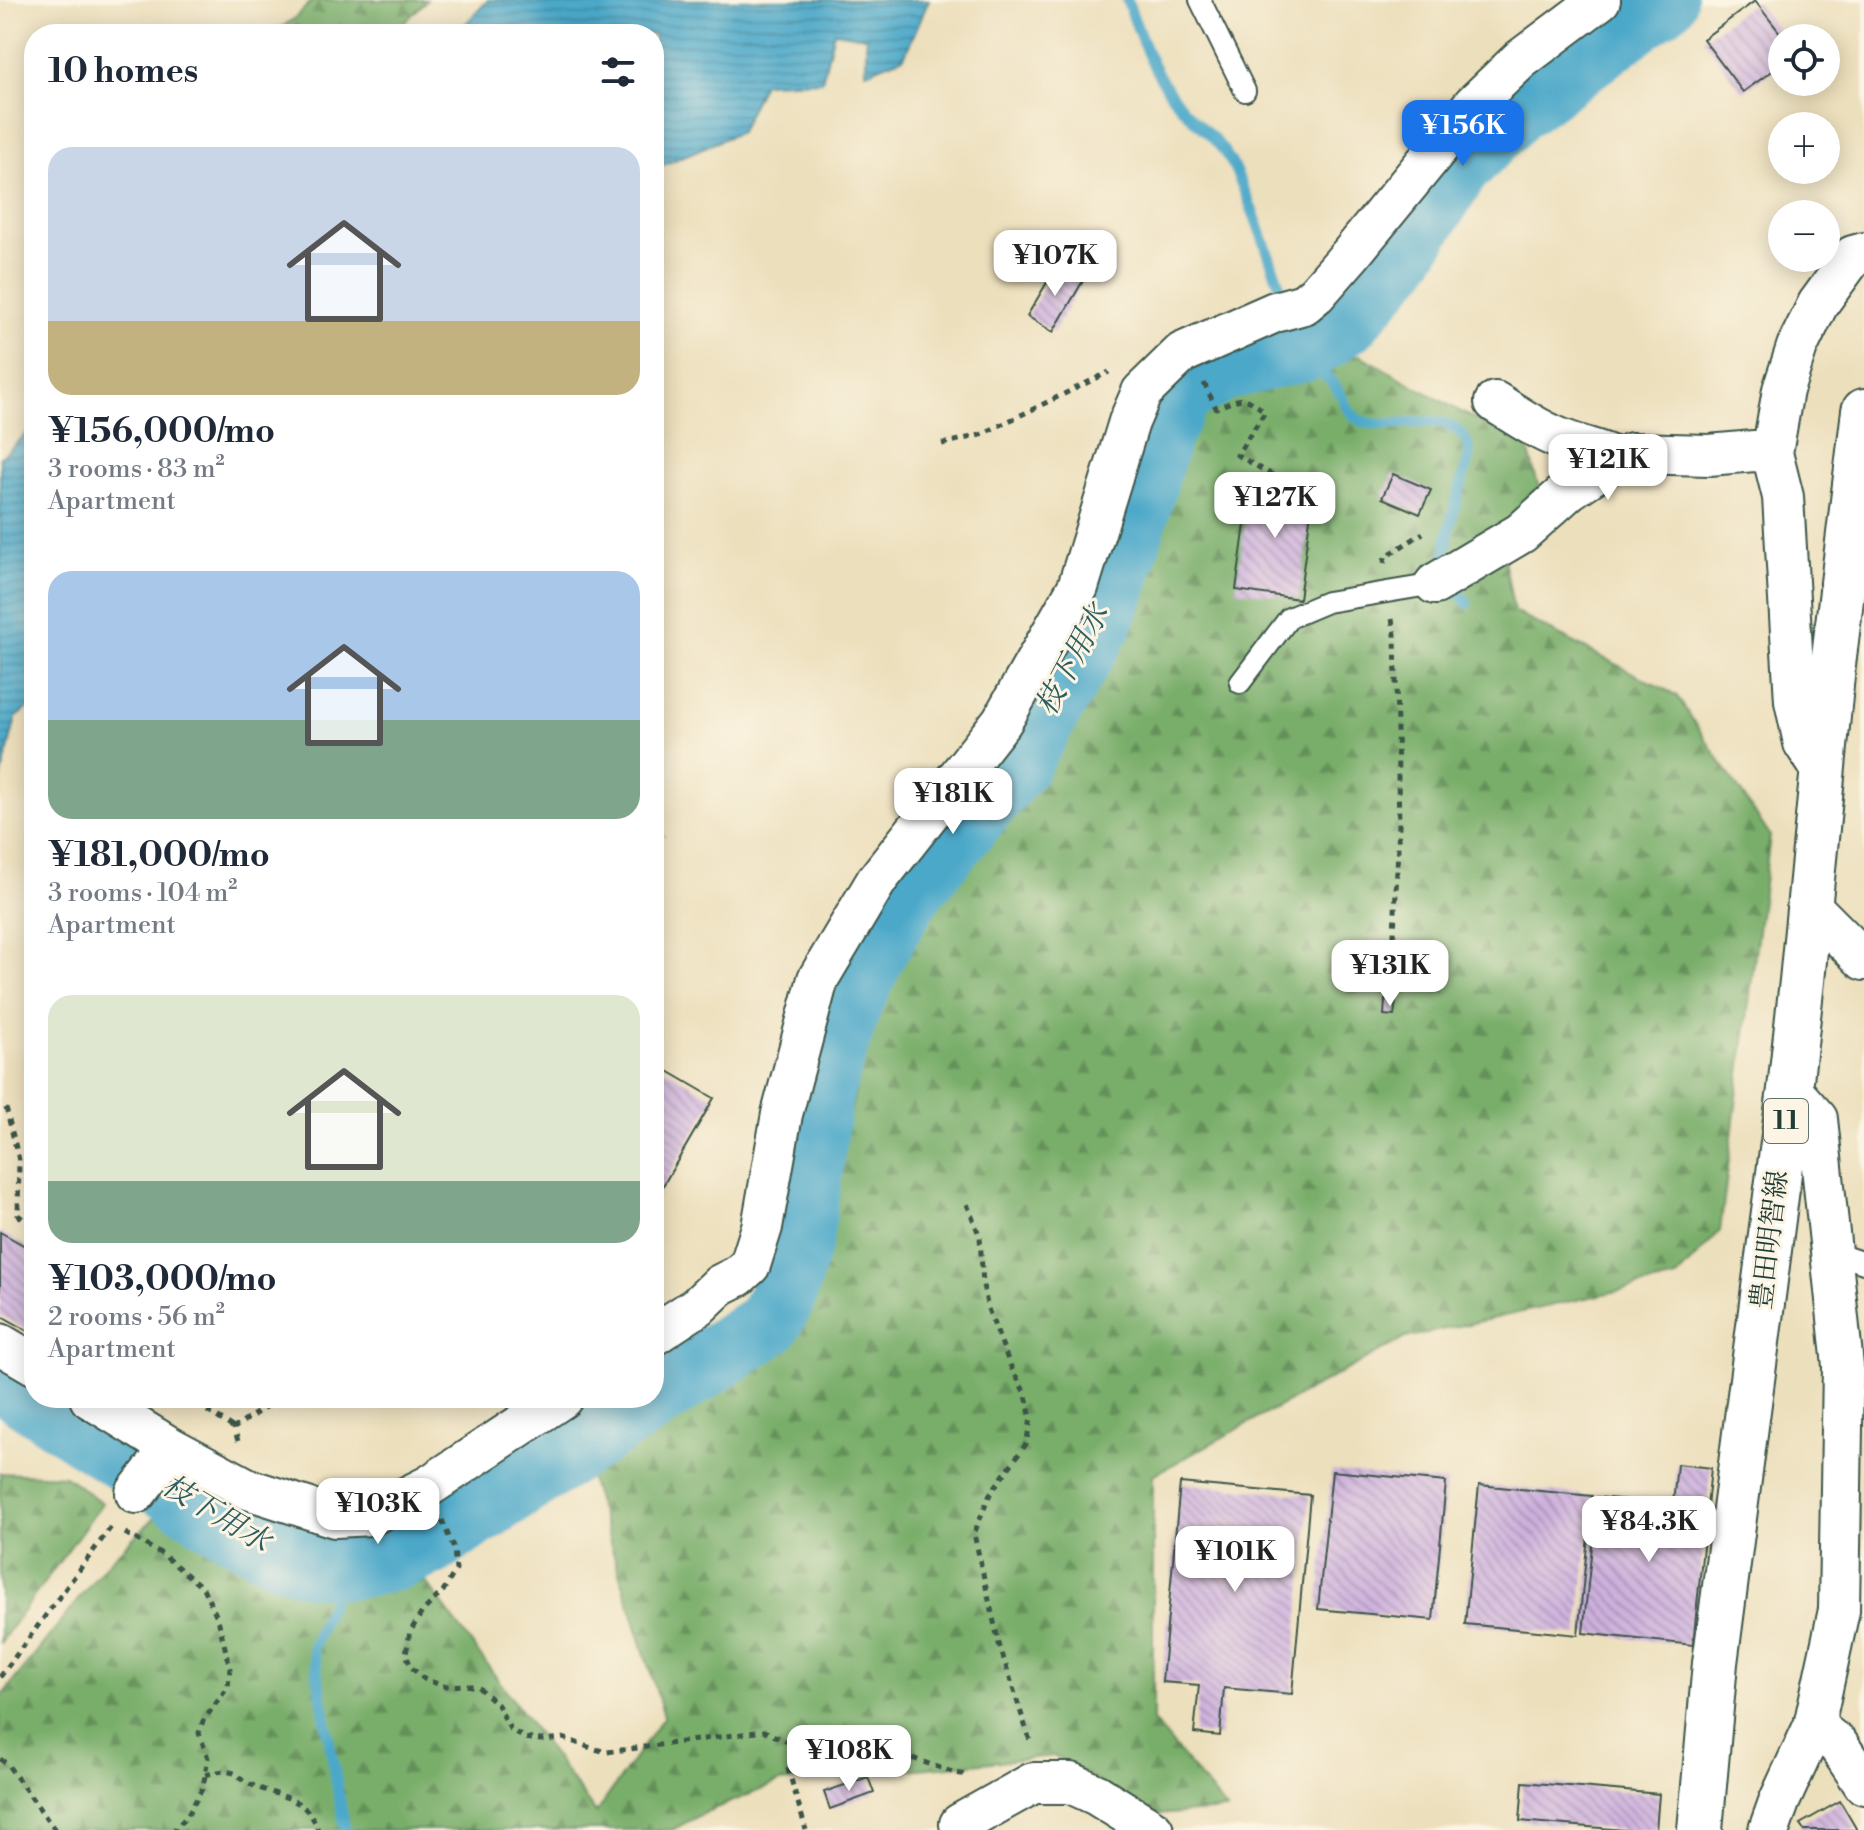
<!DOCTYPE html>
<meta charset="utf-8">
<style>
:root{--surface:#fff;--page:#f2f2f3;--text:#1f2937;--muted:#747a83;--accent:#1a73e8}
body{margin:0;font-family:"Libre Bodoni","Noto Serif JP",serif;background:var(--page);color:var(--text);height:100vh;display:flex;flex-direction:column;font-size:30px;white-space:nowrap}
*{box-sizing:border-box;margin:0}
p{font-size:26px;color:var(--muted)}
.icon{flex:none;width:44px;height:44px;fill:none;stroke:currentColor;stroke-width:2;stroke-linecap:round;stroke-linejoin:round}
.map{position:relative;flex:1;overflow:hidden}
.details{position:absolute;left:24px;top:24px;width:640px;height:1384px;display:flex;flex-direction:column;background:var(--surface);border-radius:32px;box-shadow:0 4px 20px #0003}
.details>*{flex:none}
.controls{position:absolute;left:1768px;top:24px;display:grid;gap:16px}
.controls a{display:grid;place-items:center;width:72px;height:72px;border-radius:50%;background:var(--surface);box-shadow:0 4px 20px #0003;font-size:40px}
.price{position:absolute;translate:-50% -68px;padding:0 18px;border-radius:16px;background:#fff;color:#222;font-size:26px;line-height:52px;filter:drop-shadow(0 2px 4px #0008)}
.price::after{content:'';position:absolute;left:50%;top:48px;width:24px;height:18px;margin-left:-12px;background:inherit;clip-path:polygon(0 0,100% 0,50% 100%)}
.price.on{background:var(--accent);color:#fff}
ul{padding:0;list-style:none}
li{display:grid;align-content:center;gap:16px;height:424px;padding:0 24px}
li span{display:grid;place-items:center;height:248px;border-radius:24px;color:#555}
li>.icon{margin-inline-start:auto}
span .icon{width:144px;height:144px;fill:#fffc;stroke-width:1}
li b{font-size:34px}
h2{display:flex;justify-content:space-between;align-items:center;height:96px;padding:0 24px;font-size:34px}
.map>svg:first-child{display:block}
</style>
<div class="map">
<svg width="1864" height="1830" viewBox="0 0 1864 1830">
<defs>
<pattern id="forest-firs" width="22" height="20" patternUnits="userSpaceOnUse" patternTransform="scale(2)"><rect width="22" height="20" fill="#79ae6a"/><path d="M5 1l3.5 6h-7zM16 11l3.5 6h-7z" fill="#638f58"/></pattern>
<pattern id="water-rules" width="6" height="5" patternUnits="userSpaceOnUse" patternTransform="scale(2)"><rect width="6" height="5" fill="#4ba8c9"/><path d="M0 2.5h6" fill="none" stroke="#3e8aa4"/></pattern>
<pattern id="building-back-hatch" width="6" height="6" patternUnits="userSpaceOnUse" patternTransform="scale(2)"><rect width="6" height="6" fill="#cdb0dd"/><path d="M-1 5l2 2M0 0l6 6M5-1l2 2" fill="none" stroke="#a690b4"/></pattern>
</defs>
<rect width="100%" height="100%" fill="#fcf5e5"/>
<filter id="ink" filterUnits="userSpaceOnUse"><feTurbulence type="fractalNoise" baseFrequency=".0125" numOctaves="2"/><feDisplacementMap in="SourceGraphic" scale="16" xChannelSelector="R" yChannelSelector="G"/><feConvolveMatrix kernelMatrix="1 2 1 2 8 2 1 2 1" color-interpolation-filters="sRGB"/></filter>
<filter id="wash" filterUnits="userSpaceOnUse"><feTurbulence type="fractalNoise" baseFrequency=".006" numOctaves="4" result="noise"/><feDisplacementMap in="SourceGraphic" scale="32" xChannelSelector="R" yChannelSelector="G"/><feGaussianBlur stdDeviation="1.8" result="paint"/><feColorMatrix in="noise" values="0 0 0 0 0 0 0 0 0 0 0 0 0 0 0 0 0 1.4 0 .05"/><feComposite in="paint" operator="in"/></filter>
<g filter="url(#wash)">
<rect width="100%" height="100%" fill="#ecdfbc"/>
<g fill="url(#forest-firs)" stroke="#4c764f" stroke-width="2">
<path d="M313 0H427L393 34H271L295 18Z"/>
<path d="M1360 355 1465 414 1526 442 1542 499 1504 559 1514 612 1676 695 1770 836 1720 1231 1676 1278 1405 1338 1153 1475V1721L1227 1810 1155 1815 1055 1756 780 1782 706 1812 672 1830H0V1698L109 1561 170 1503 303 1585 369 1593 426 1582 596 1813 664 1716 590 1478 758 1362 799 1317 825 1232 869 1026 932 899 1043 765 1103 659 1167 431 1187 397 1230 375 1300 373Z"/>
<path d="M0 1473 65 1476 102 1503 0 1643Z"/>
</g>
<g fill="url(#water-rules)" stroke="#35727e" stroke-width="2">
<path d="M488 0H929L904 57 866 72V37L834 32 822 81 763 83 740 132 654 169V34H456Z"/>
<path d="M34 430V702L16 718 0 783V458L30 431Z"/>
</g>
<g fill="none" stroke-linecap="round" stroke-linejoin="round">
<g stroke="#4ba8c9" stroke-width="11">
<path d="M1127 0C1142 40 1150 69 1178 103 1195 124 1217 137 1231 162 1237 172 1241 184 1246 195 1270 250 1284 312 1315 364 1320 373 1329 378 1335 386 1342 394 1344 405 1351 413 1376 445 1459 392 1470 453 1463 480 1442 540 1446 566 1448 579 1460 593 1467 604"/>
<path d="M345 1830 313 1649 321 1625 348 1565"/>
</g>
<g stroke="#4ba8c9" stroke-width="68">
<path d="M0 1377 209 1513 279 1552 308 1562 348 1565 367 1563 395 1557 429 1543 653 1398"/>
<path d="M654 1397 767 1324 782 1297 799 1239 820 1090 847 1007 874 949 908 892 1016 763 1097 626 1113 588 1158 434 1178 393 1223 367 1307 347 1345 321 1397 261 1457 167 1514 110 1663 0"/>
</g>
</g>
<g id="blocks">
<g fill="url(#building-back-hatch)">
<path d="M1755 1 1784 38H1782V64L1743 92 1703 39Z"/>
<path d="M1058 264 1084 279 1053 332 1027 316Z"/>
<path d="M1393 474 1431 490 1420 514 1382 498Z"/>
<path d="M1251 480 1314 489 1299 599 1236 590Z"/>
<path d="M1385 1000 1396 1001 1394 1016 1384 1015Z"/>
<path d="M654 1063 714 1098 654 1201Z"/>
<path d="M0 1232 34 1251V1334L0 1315Z"/>
<path d="M1677 1464 1711 1468 1693 1645 1583 1633 1597 1497 1673 1504Z"/>
<path d="M1332 1471 1446 1482 1433 1620 1318 1609Z"/>
<path d="M1180 1483 1310 1495 1292 1694 1224 1688 1220 1736 1194 1733 1199 1685 1162 1682Z"/>
<path d="M1479 1485 1592 1496 1578 1635 1465 1624Z"/>
<path d="M868 1777 874 1793 830 1809 824 1792Z"/>
<path d="M1523 1782 1659 1794 1656 1830H1624L1520 1821Z"/>
<path d="M1840 1801 1857 1830H1804L1800 1824Z"/>
</g>
</g>
</g>
<g filter="url(#ink)">
<use href="#blocks" fill-opacity="0" stroke="#3e5548" stroke-width="2"/>
<g fill="none" stroke-linecap="round" stroke-linejoin="round">
<defs>
<g id="lane">
<path d="M1200 0 1245 91"/>
<path d="M1240 683 1289 618 1327 602 1435 584"/>
<path d="M1831 1252 1864 1263"/>
</g>
<g id="street">
<path d="M1495 402C1519 417 1542 433 1569 442 1585 448 1602 451 1617 459"/>
<path d="M1435 584 1521 533 1569 490 1611 462 1632 453 1709 455 1754 451 1772 453"/>
<path d="M1822 770 1804 743 1795 701 1783 497 1772 453 1783 390 1797 347 1818 304 1853 256 1864 253"/>
<path d="M1809 905 1864 960"/>
<path d="M654 1335 698 1306 720 1285 738 1276 750 1265 762 1227 782 1114 818 979 877 880 1002 721 1078 587 1129 422 1142 392 1182 353 1275 312 1304 304 1316 294 1351 254 1473 105 1520 60 1600 0"/>
<path d="M0 1344 34 1364"/>
<path d="M90 1398 171 1448 248 1489 335 1517 371 1515 429 1486 562 1398"/>
<path d="M136 1493 171 1448"/>
<path d="M1814 1726 1838 1745 1864 1784"/>
<path d="M960 1824 1033 1783H1071L1097 1795 1153 1830"/>
<path d="M1769 1830 1779 1802 1814 1726 1839 1610 1843 1366 1817 1119 1790 1089"/>
</g>
<path id="primary" d="M1700 1830 1715 1663 1790 1089 1802 981 1833 665 1864 411"/>
</defs>
<use href="#lane" stroke="#3e5548" stroke-width="24"/>
<use href="#street" stroke="#3e5548" stroke-width="44"/>
<use href="#primary" stroke="#3e5548" stroke-width="48"/>
<g stroke="#3e5548" stroke-width="5" stroke-dasharray="6 6" stroke-linecap="butt">
<path d="M1204 383 1216 408C1243 398 1242 393 1265 412L1237 455 1276 477"/>
<path d="M942 444 980 435 1109 372"/>
<path d="M1384 563 1385 557 1423 533"/>
<path d="M1392 619 1395 634 1399 825 1392 977"/>
<path d="M654 842 664 835"/>
<path d="M6 1108 19 1160 18 1215 34 1227"/>
<path d="M967 1204 980 1237 983 1285 988 1309 1010 1365 1026 1395 1031 1419 1026 1444 990 1494 974 1534 999 1644 1031 1744"/>
<path d="M187 1398 234 1428"/>
<path d="M238 1441 234 1428 279 1398"/>
<path d="M442 1520 454 1549 456 1570 443 1591 422 1612 410 1632 406 1654 411 1667 424 1679 444 1686 464 1685 478 1687 498 1705 510 1729 524 1738 541 1740 563 1738 591 1748 607 1752 764 1731 818 1756 886 1754 915 1759 955 1773 968 1775"/>
<path d="M125 1533 162 1554 203 1588 218 1619 230 1668 228 1687 203 1721 199 1733 208 1758 203 1787 188 1815 174 1830"/>
<path d="M0 1677 114 1523"/>
<path d="M794 1745 788 1769 806 1830"/>
<path d="M0 1759 7 1764 55 1830"/>
<path d="M205 1775C214 1773 221 1770 230 1772 237 1773 240 1778 246 1782 275 1798 306 1793 318 1830"/>
</g>
<use href="#lane" stroke="#fff" stroke-width="20"/>
<use href="#street" stroke="#fff" stroke-width="40"/>
<use href="#primary" stroke="#fff" stroke-width="44"/>
</g>
</g>
<g text-anchor="middle" dominant-baseline="central" stroke-width="6" stroke-linejoin="round" paint-order="stroke">
<rect fill="#fcf5e5" stroke="#617469" stroke-width="2" x="1764" y="1099" width="44" height="44" rx="6"/>
<g font-size="26" font-weight="bold" fill="#1f3d34">
<text x="1786" y="1121">11</text>
</g>
<g font-size="28" fill="#1f3d34" stroke="#fcf5e5">
<text transform="translate(1770 1240) rotate(-83)">豊田明智線</text>
</g>
<g font-size="30" font-style="italic" fill="#2c5d61" stroke="#fcf5e5">
<text transform="translate(1073 660) rotate(-62)">枝下用水</text>
<text transform="translate(216 1514) rotate(31)">枝下用水</text>
</g>
</g>
</svg>
<div class="controls">
<a><svg class="icon" aria-label="locate" viewBox="0 0 24 24"><circle cx="12" cy="12" r="6"/><path d="M12 2v4M12 18v4M2 12h4M18 12h4"/></svg></a>
<a>+</a>
<a>−</a>
</div>
<b class="price on" style="left:1463px;top:168px">¥156K</b>
<b class="price" style="left:1055px;top:298px">¥107K</b>
<b class="price" style="left:1608px;top:502px">¥121K</b>
<b class="price" style="left:1275px;top:540px">¥127K</b>
<b class="price" style="left:953px;top:836px">¥181K</b>
<b class="price" style="left:1390px;top:1008px">¥131K</b>
<b class="price" style="left:378px;top:1546px">¥103K</b>
<b class="price" style="left:1649px;top:1564px">¥84.3K</b>
<b class="price" style="left:1235px;top:1594px">¥101K</b>
<b class="price" style="left:849px;top:1793px">¥108K</b>
<section class="details">
<h2>10 homes<svg class="icon" aria-label="filters" viewBox="0 0 24 24"><path d="M4 7h16M4 17h16"/><circle cx="9" cy="7" r="2"/><circle cx="15" cy="17" r="2"/></svg></h2>
<ul>
<li><span style="background:linear-gradient(#c9d6e8 70%,#c2b280 0)"><svg class="icon" aria-label="home" viewBox="0 0 24 24"><path d="M3 11l9-7 9 7M6 9v11h12V9"/></svg></span><div><b>¥156,000/mo</b><p>3 rooms · 83 m²</p><p>Apartment</p></div></li>
<li><span style="background:linear-gradient(#a9c7e8 60%,#7fa58c 0)"><svg class="icon" aria-label="home" viewBox="0 0 24 24"><path d="M3 11l9-7 9 7M6 9v11h12V9"/></svg></span><div><b>¥181,000/mo</b><p>3 rooms · 104 m²</p><p>Apartment</p></div></li>
<li><span style="background:linear-gradient(#dfe7d0 75%,#7fa58c 0)"><svg class="icon" aria-label="home" viewBox="0 0 24 24"><path d="M3 11l9-7 9 7M6 9v11h12V9"/></svg></span><div><b>¥103,000/mo</b><p>2 rooms · 56 m²</p><p>Apartment</p></div></li>
</ul>
</section>
</div>
